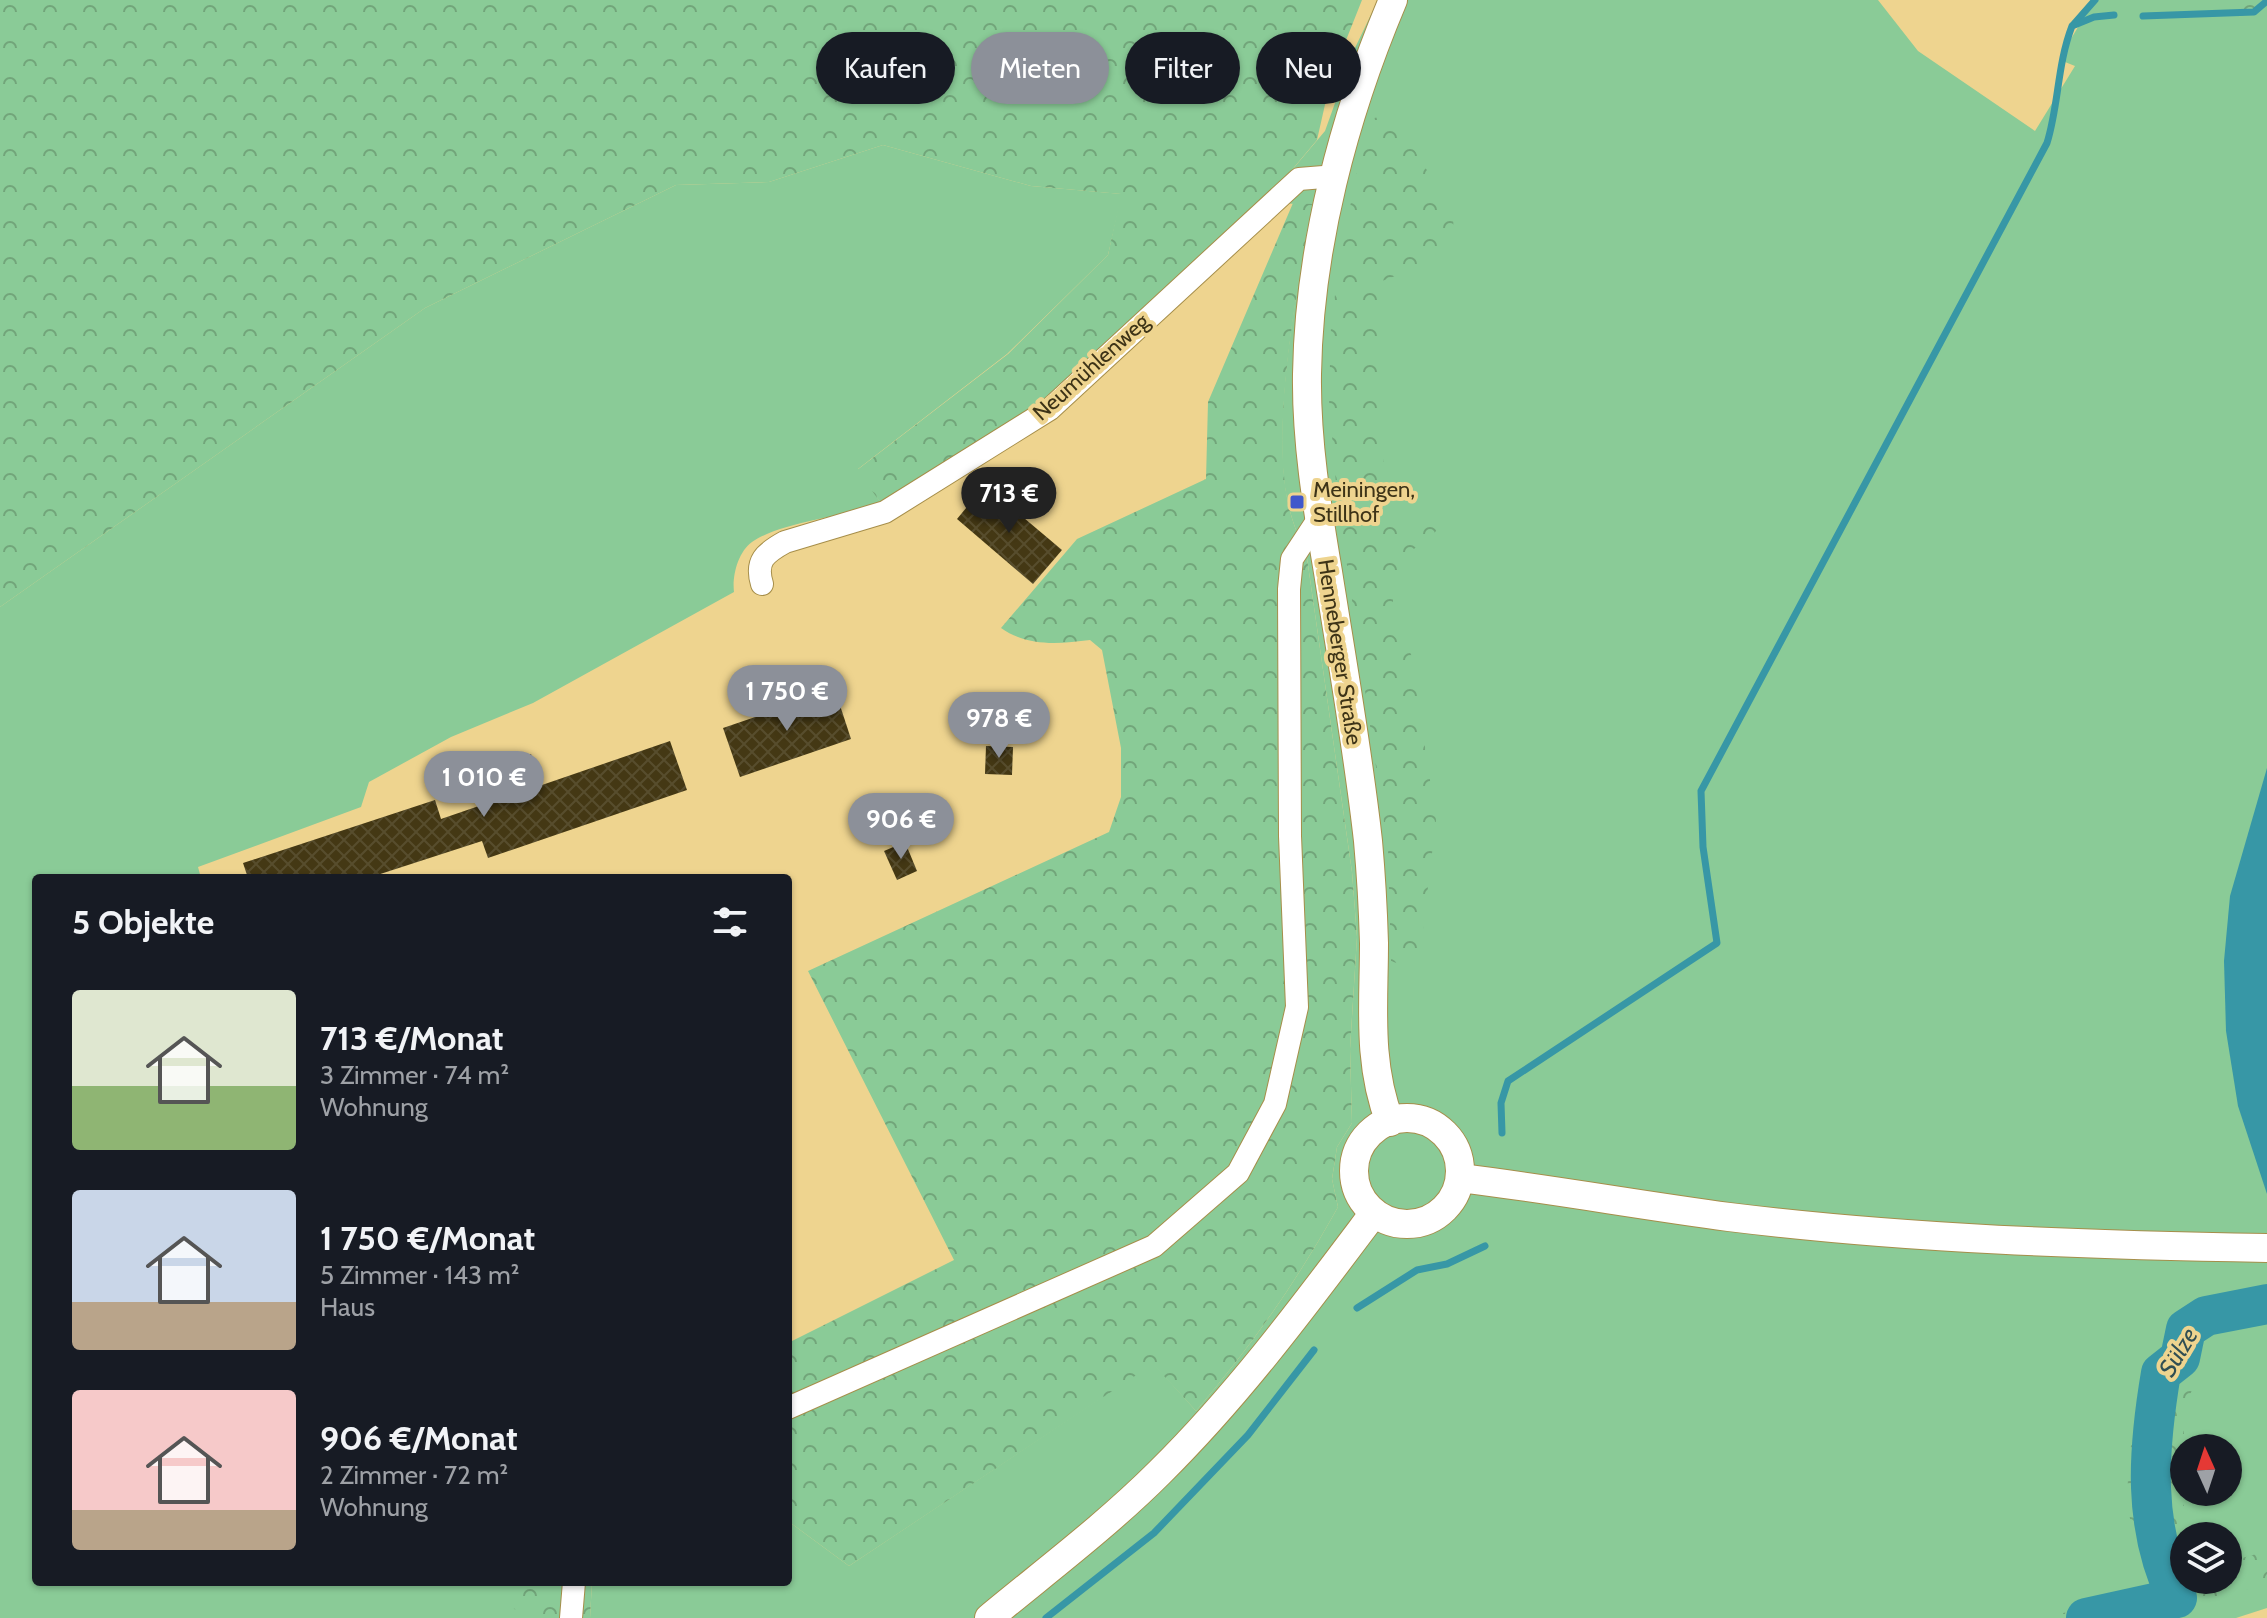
<!DOCTYPE html>
<html lang="de">
<meta charset="utf-8">
<style>
:root{--surface:#171b24;--page:#20242c;--text:#f1f3f6;--muted:#9ea1a6;--accent:#8c9099}
body{margin:0;font-family:Cabin,sans-serif;background:var(--page);color:var(--text);height:100vh;display:flex;flex-direction:column;font-size:30px;white-space:nowrap}
*{box-sizing:border-box;margin:0}
p{font-size:26px;color:var(--muted)}
.icon{flex:none;width:44px;height:44px;fill:none;stroke:currentColor;stroke-width:2;stroke-linecap:round;stroke-linejoin:round}
.map{position:relative;flex:1;overflow:hidden}
.sheet{position:absolute;left:32px;top:874px;width:760px;height:712px;display:flex;flex-direction:column;background:var(--surface);border-radius:8px;box-shadow:0 2px 6px #0004}
.sheet>*{flex:none}
.hud{position:absolute;left:816px;top:32px;width:760px;height:72px;display:flex;gap:16px}
.needle{width:52px;rotate:357deg}
.buttons{position:absolute;left:2170px;top:1434px;display:grid;gap:16px}
.buttons a{display:grid;place-items:center;width:72px;height:72px;border-radius:50%;background:var(--surface);box-shadow:0 2px 6px #0004;font-size:40px}
.price{position:absolute;translate:-50% -68px;padding:0 18px;border-radius:28px;background:var(--accent);color:#fff;font-size:26px;line-height:52px;filter:drop-shadow(0 2px 4px #0008)}
.price::after{content:'';position:absolute;left:50%;top:48px;width:24px;height:18px;margin-left:-12px;background:inherit;clip-path:polygon(0 0,100% 0,50% 100%)}
.price.selected{background:#222;color:#fff}
ul{padding:0;list-style:none}
li{display:flex;align-items:center;gap:24px;height:200px;padding:0 40px}
li span{display:grid;place-items:center;flex:none;width:224px;height:160px;border-radius:8px;color:#555}
li>.icon{margin-inline-start:auto}
span .icon{width:96px;height:96px;fill:#fffc;stroke-width:1}
li b{font-size:34px}
h2{display:flex;justify-content:space-between;align-items:center;height:96px;padding:0 40px;font-size:34px}
.tag{padding:0 28px;border-radius:36px;background:var(--surface);box-shadow:0 2px 6px #0004;font-size:28px;line-height:72px}
.tag.selected{background:var(--accent);color:#fff}
.map>svg:first-child{display:block}
</style>
<div class="map">
<svg width="2267" height="1618" viewBox="0 0 2267 1618">
<defs>
<pattern id="forest-crowns" width="20" height="18" patternUnits="userSpaceOnUse" patternTransform="scale(2)"><rect width="20" height="18" fill="#8acb97"/><path d="M2 6a3 3 0 1 1 6 0M12 15a3 3 0 1 1 6 0" fill="none" stroke="#72a57a"/></pattern>
<pattern id="building-cross-hatch" width="8" height="8" patternUnits="userSpaceOnUse" patternTransform="scale(2)"><rect width="8" height="8" fill="#443814"/><path d="M0 0l8 8M0 8l8-8" fill="none" stroke="#574d2d"/></pattern>
</defs>
<rect width="100%" height="100%" fill="#eed48f"/>
<g fill="#8acb97" fill-rule="evenodd">
<path d="M1378 0H1878L1918 51 2035 131 2075 66 2065 62V49L2094 0H2267V1608L2236 1618H590L592 1582H788V1521L849 1566 1153 1363 1196 1411C1251 1347 1297 1281 1338 1207L1332 1179 1337 1147 1352 1123 1350 1049 1357 937 1352 872 1307 558C1301 542 1294 527 1290 511 1268 434 1298 286 1311 205L1265 202 1325 131 1354 50ZM2184 1448H2228V1492H2184ZM2184 1536H2228V1580H2184Z"/>
<path d="M883 145 1031 186 1122 194 1108 255 1007 354 858 469 883 506C849 514 778 523 752 542 738 552 732 576 734 592L533 703 451 737 369 782 361 807 198 867 201 878H36V1582H561L555 1618H0V607L425 308 676 185 769 182Z"/>
</g>
<g fill="url(#forest-crowns)">
<path d="M0 0H1362L1331 78 1317 140 1265 202 1044 404 883 506 857 470 1008 354 1108 255 1121 194 1031 186 883 145 769 182 676 185 425 308 0 607Z"/>
<path d="M2247 0H2267V8L2251 21 2240 17 2242 4Z"/>
<path d="M1380 117 1395 119 1453 212 1454 247 1421 266 1377 283 1378 381 1387 518 1442 520C1432 543 1422 540 1407 555 1389 575 1393 612 1394 636L1411 654 1436 820 1418 971 1391 961 1388 850 1337 496 1329 400 1331 326 1340 256 1368 119Z"/>
<path d="M1293 203 1312 204C1298 285 1269 433 1290 511 1294 527 1301 542 1307 558L1352 872 1357 937 1350 1049 1352 1123 1337 1147 1332 1179 1338 1207C1297 1281 1251 1347 1196 1411L1153 1364 849 1566 788 1521V1343L954 1260 808 971 1109 832 1121 797V748L1102 650 1090 640C1059 644 1028 647 1001 628L1077 539 1206 479 1208 402Z"/>
<path d="M2147 1368 2192 1370 2193 1388 2184 1408V1444L2169 1474 2198 1536H2184V1580H2228V1562L2267 1551V1583L2203 1603 2186 1601 2171 1575C2101 1553 2134 1420 2147 1368Z"/>
<path d="M511 1582H592L590 1618H543L514 1609Z"/>
<path d="M2128 1597 2139 1618H2043Z"/>
</g>
<path fill="#3797a6" d="M2267 768V1194L2238 1106 2226 1031 2224 961 2230 896Z"/>
<g fill="none" stroke-linecap="round" stroke-linejoin="round">
<g stroke="#3797a6" stroke-width="7">
<path d="M2143 16 2254 12 2267 1"/>
<path d="M2073 25 2095 0"/>
<path d="M1502 1133 1501 1103 1508 1081 1717 943 1703 847 1701 791 2047 143C2059 104 2057 65 2072 26L2094 17 2114 15"/>
<path d="M1357 1308 1417 1270 1447 1264 1485 1246"/>
<path d="M1046 1618 1154 1533 1248 1435 1314 1350"/>
</g>
<path stroke="#3797a6" stroke-width="40" d="M2086 1618 2177 1598C2142 1526 2148 1450 2161 1373L2180 1358 2186 1329 2206 1316 2267 1304"/>
</g>
<g fill="url(#building-cross-hatch)">
<path d="M985 485 1062 550 1033 584 957 519Z"/>
<path d="M835 690 851 739 740 777 723 728Z"/>
<path d="M670 741 687 790 488 858 482 841 368 878H248L243 863 435 800 441 819 508 796 497 766 531 754 542 785Z"/>
<path d="M986 746 1013 747 1012 775 985 774Z"/>
<path d="M905 842 917 871 897 880 884 851Z"/>
</g>
<g fill="none" stroke-linecap="round" stroke-linejoin="round">
<defs>
<g id="minor">
<path d="M762 584C755 561 765 553 785 542L885 512 1050 409 1299 179 1336 176"/>
<path d="M788 1408 1154 1246 1238 1173 1275 1104 1297 1007 1290 836 1289 589 1292 559 1319 518"/>
<path d="M571 1618 574 1582"/>
</g>
<g id="major">
<circle cx="1407" cy="1171" r="53"/>
<path d="M1390 1122C1367 1063 1374 1004 1374 943 1373 909 1371 874 1368 841 1358 751 1342 661 1328 572 1317 507 1306 440 1307 374 1309 247 1344 116 1393 0"/>
<path d="M1460 1178C1550 1189 1639 1205 1729 1217 1907 1239 2088 1245 2267 1248"/>
<path d="M989 1618C1047 1570 1107 1525 1160 1472 1240 1393 1307 1302 1374 1213"/>
</g>
</defs>
<use href="#minor" stroke="#a68e4a" stroke-width="24"/>
<use href="#major" stroke="#a68e4a" stroke-width="30"/>
<use href="#minor" stroke="#fff" stroke-width="22"/>
<use href="#major" stroke="#fff" stroke-width="28"/>
</g>
<rect fill="#4058cb" stroke="#eed48f" stroke-width="3" x="1289" y="494" width="16" height="16" rx="4"/>
<g text-anchor="middle" dominant-baseline="central" stroke-width="8" stroke-linejoin="round" paint-order="stroke">
<g font-size="22" fill="#3d3317" stroke="#eed48f">
<text transform="translate(1091 367) rotate(-42)">Neumühlenweg</text>
<text transform="translate(1340 652) rotate(81)">Henneberger Straße</text>
</g>
<g font-size="22" fill="#3d3317" stroke="#eed48f" text-anchor="start">
<text x="1313" y="489">Meiningen,<tspan x="1313" dy="25">Stillhof</tspan></text>
</g>
<g font-size="24" font-style="italic" fill="#304e53" stroke="#eed48f">
<text transform="translate(2178 1352) rotate(-59)">Sülze</text>
</g>
</g>
</svg>
<div class="buttons">
<a><svg class="needle" viewBox="-14 -14 28 28"><path d="M0-13l5 13h-10z" fill="#e53935"/><path d="M0 13l5-13h-10z" fill="#9ea1a6"/></svg></a>
<a><svg class="icon" aria-label="layers" viewBox="0 0 24 24"><path d="M12 4l9 5-9 5-9-5zM3 14l9 5 9-5"/></svg></a>
</div>
<b class="price selected" style="left:1009px;top:535px">713 €</b>
<b class="price" style="left:787px;top:733px">1 750 €</b>
<b class="price" style="left:999px;top:760px">978 €</b>
<b class="price" style="left:484px;top:819px">1 010 €</b>
<b class="price" style="left:901px;top:861px">906 €</b>
<div class="hud">
<a class="tag">Kaufen</a>
<a class="tag selected">Mieten</a>
<a class="tag">Filter</a>
<a class="tag">Neu</a>
</div>
<section class="sheet">
<h2>5 Objekte<svg class="icon" aria-label="filters" viewBox="0 0 24 24"><path d="M4 7h16M4 17h16"/><circle cx="9" cy="7" r="2"/><circle cx="15" cy="17" r="2"/></svg></h2>
<ul>
<li><span style="background:linear-gradient(#dfe7d0 60%,#8fb573 0)"><svg class="icon" aria-label="home" viewBox="0 0 24 24"><path d="M3 11l9-7 9 7M6 9v11h12V9"/></svg></span><div><b>713 €/Monat</b><p>3 Zimmer · 74 m²</p><p>Wohnung</p></div></li>
<li><span style="background:linear-gradient(#c9d6e8 70%,#b9a48a 0)"><svg class="icon" aria-label="home" viewBox="0 0 24 24"><path d="M3 11l9-7 9 7M6 9v11h12V9"/></svg></span><div><b>1 750 €/Monat</b><p>5 Zimmer · 143 m²</p><p>Haus</p></div></li>
<li><span style="background:linear-gradient(#f6c9c9 75%,#b9a48a 0)"><svg class="icon" aria-label="home" viewBox="0 0 24 24"><path d="M3 11l9-7 9 7M6 9v11h12V9"/></svg></span><div><b>906 €/Monat</b><p>2 Zimmer · 72 m²</p><p>Wohnung</p></div></li>
</ul>
</section>
</div>
